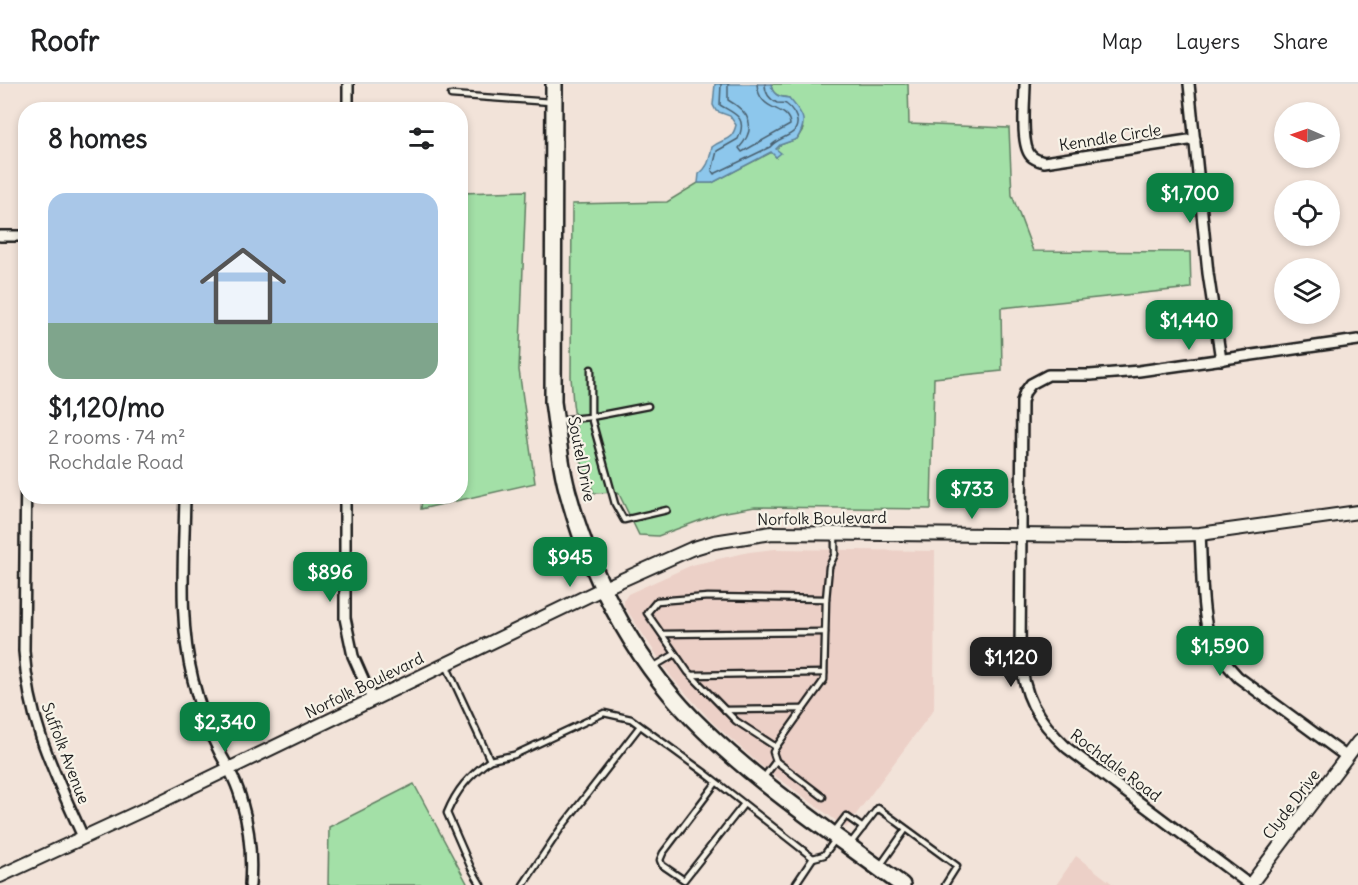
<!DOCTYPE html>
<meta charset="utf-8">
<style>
:root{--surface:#fff;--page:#f6f6f6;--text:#202124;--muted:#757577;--line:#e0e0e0;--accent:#0b8043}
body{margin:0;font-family:Delius,sans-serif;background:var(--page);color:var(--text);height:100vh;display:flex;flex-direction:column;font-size:22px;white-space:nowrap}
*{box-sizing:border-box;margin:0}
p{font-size:20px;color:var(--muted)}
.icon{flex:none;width:33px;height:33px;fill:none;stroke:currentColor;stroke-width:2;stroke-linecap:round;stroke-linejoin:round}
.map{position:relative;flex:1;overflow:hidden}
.side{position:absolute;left:18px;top:18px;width:450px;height:402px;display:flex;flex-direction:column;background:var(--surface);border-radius:24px;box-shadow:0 3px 9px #0003}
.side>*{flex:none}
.needle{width:39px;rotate:272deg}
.buttons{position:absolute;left:1274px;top:18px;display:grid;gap:12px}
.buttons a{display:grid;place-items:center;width:66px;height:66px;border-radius:50%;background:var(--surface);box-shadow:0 3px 9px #0003;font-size:30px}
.price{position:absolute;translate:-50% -51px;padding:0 14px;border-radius:12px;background:var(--accent);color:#fff;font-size:20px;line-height:39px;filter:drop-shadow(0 2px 3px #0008)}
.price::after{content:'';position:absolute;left:50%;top:36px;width:18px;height:14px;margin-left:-9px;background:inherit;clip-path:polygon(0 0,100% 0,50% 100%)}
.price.on{background:#222;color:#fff}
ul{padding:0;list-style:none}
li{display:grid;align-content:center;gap:12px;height:318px;padding:0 30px}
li+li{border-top:2px solid var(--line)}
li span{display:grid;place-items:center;height:186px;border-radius:18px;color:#555}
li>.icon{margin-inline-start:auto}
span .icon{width:108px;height:108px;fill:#fffc;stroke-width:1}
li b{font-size:26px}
h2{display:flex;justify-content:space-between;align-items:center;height:72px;padding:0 30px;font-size:26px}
header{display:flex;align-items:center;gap:36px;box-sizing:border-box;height:84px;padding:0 30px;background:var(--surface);border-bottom:2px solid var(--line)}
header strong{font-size:28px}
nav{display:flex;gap:33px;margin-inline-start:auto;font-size:21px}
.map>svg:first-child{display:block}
</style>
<header>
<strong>Roofr</strong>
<nav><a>Map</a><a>Layers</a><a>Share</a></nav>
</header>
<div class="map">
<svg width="1358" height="801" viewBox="0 0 1358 801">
<rect width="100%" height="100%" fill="#f2e3d9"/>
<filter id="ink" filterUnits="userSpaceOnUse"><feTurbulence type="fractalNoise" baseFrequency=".0167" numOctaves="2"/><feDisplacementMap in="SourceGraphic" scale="12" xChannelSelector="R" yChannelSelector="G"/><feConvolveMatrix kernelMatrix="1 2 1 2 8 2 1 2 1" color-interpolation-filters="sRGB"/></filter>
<g filter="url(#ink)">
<g fill="#ecd0c7">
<path d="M775 465 935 467 934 625 846 744 759 680 712 638 672 594 624 522V516L628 510 692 481 749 468Z"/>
<path d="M1076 772 1114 801H1056Z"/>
</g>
<g fill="#a3e0a7" stroke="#607e62" stroke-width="1.5">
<path d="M771 0H908L909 40 1009 44 1012 111 1033 167 1190 168 1191 204 1001 224 1002 287 934 294 931 425 755 423 720 429 658 452 639 451 618 408 594 409 580 374 573 319 571 293 572 120 667 118 698 99H712L772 68 776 73V65L780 61 797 55 803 45 789 14C779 13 772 11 771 0Z"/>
<path d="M526 107 519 286 535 399 421 425 422 413 460 412 461 109Z"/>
<path d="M414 700 468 801H328L329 743Z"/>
</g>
<path fill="#8dc7ec" stroke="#608399" stroke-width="1.5" d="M715 0H771C772 11 779 13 789 14 802 30 809 35 797 55L780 61 776 65 781 69 776 73 771 68 712 99H698L699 90C709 82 709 76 712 63 723 54 732 58 736 41L730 32 716 27 713 21Z"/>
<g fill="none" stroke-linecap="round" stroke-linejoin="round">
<g stroke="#49606f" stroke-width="1.5">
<path d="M721 0 720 21C735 30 748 33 738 55L717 67 712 87 714 90 770 63C779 52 796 53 797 40 798 33 792 24 786 20 784 19 779 19 777 19 769 15 765 8 765 0"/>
<path d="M728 0V16C749 28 758 43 739 64L742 68 790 41C789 20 759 30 757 0"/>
</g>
<defs>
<g id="service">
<path d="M451 11 551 18"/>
<path d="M591 285V333L615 420 624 436 667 426"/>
<path d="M558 336 591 333 648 322"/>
<path d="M662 550 825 548"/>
<path d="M447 583 490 676 514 671 604 629 631 635 705 689 813 774 795 801"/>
<path d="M653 583 675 570"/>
<path d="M691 591 824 589"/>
<path d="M725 626 803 625"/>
<path d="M776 663 824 596 826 515"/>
<path d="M776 677 823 713"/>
<path d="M764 693 776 677 773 668 776 663 736 637 688 588 647 529 657 517 708 513 826 515 829 483 835 470V450"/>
<path d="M716 699 663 769 660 776 662 781 684 796 744 720"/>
<path d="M833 749 846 732 863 744"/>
<path d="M850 760 878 724 957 782 945 801"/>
<path d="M813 774 824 771 835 756"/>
<path d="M880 782 906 745"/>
<path d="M481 801 471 784 447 729C457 705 469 692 490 676"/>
<path d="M523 801 561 744 640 642"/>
</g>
<g id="minor">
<path d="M1025 0C1025 16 1020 61 1031 72 1034 75 1040 77 1044 78L1195 55"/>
<path d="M1189 0 1208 189 1221 276"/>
<path d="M348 26V0"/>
<path d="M0 152H26"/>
<path d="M26 379 24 567C29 640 54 688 83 753"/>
<path d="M185 412C184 473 178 537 193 596 199 621 208 646 220 669 229 685 238 701 242 719 250 746 252 773 250 801"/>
<path d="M345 412V534L353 572 372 615"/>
<path d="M1200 450C1202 478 1201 526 1209 551 1215 568 1226 580 1238 593L1347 673"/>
<path d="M1250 801 1067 664C1036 635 1023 611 1020 569L1022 318 1025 308 1031 300 1048 291H1090L1139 287 1358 256"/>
</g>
<g id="tertiary">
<path d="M0 792 158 719 604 504 691 465 714 458 772 449 1128 452 1200 450 1358 428"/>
<path d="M1250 801 1358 658"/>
</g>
<path id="primary" d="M554 0 553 318C558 351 560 384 570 416 594 502 640 585 704 646 763 703 836 752 902 801"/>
</defs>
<use href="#service" stroke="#1c1c1c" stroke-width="9"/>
<use href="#minor" stroke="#1c1c1c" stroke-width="14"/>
<use href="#tertiary" stroke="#1c1c1c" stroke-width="16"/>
<use href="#primary" stroke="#1c1c1c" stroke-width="20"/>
<use href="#service" stroke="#f7f3e8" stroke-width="4.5"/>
<use href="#minor" stroke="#f7f3e8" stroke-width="9"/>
<use href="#tertiary" stroke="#f7f3e8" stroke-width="12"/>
<use href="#primary" stroke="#f7f3e8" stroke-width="15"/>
</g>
</g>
<g text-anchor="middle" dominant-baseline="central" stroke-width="4.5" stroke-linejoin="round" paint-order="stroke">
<g font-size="16" fill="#1c1c1c" stroke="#f7f3e8">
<text transform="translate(1110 53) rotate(-9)">Kenndle Circle</text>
<text transform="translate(582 375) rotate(79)">Soutel Drive</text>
<text transform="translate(822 434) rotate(-1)">Norfolk Boulevard</text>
<text transform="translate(364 601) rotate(-26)">Norfolk Boulevard</text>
<text transform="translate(66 669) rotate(69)">Suffolk Avenue</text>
<text transform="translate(1116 681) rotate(37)">Rochdale Road</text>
<text transform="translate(1291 720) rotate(-53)">Clyde Drive</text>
</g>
</g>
</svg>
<div class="buttons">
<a><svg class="needle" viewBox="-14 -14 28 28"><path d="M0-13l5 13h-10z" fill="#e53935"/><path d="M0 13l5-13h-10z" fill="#757577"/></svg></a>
<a><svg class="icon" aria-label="locate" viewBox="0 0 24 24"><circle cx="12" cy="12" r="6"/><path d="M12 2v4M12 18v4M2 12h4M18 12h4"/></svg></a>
<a><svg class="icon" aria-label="layers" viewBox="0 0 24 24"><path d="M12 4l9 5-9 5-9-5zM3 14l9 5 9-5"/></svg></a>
</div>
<b class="price" style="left:1190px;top:140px">$1,700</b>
<b class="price" style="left:1189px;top:267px">$1,440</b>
<b class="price" style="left:972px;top:436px">$733</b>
<b class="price" style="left:570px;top:504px">$945</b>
<b class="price" style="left:330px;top:519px">$896</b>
<b class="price" style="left:1220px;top:593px">$1,590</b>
<b class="price on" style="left:1011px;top:604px">$1,120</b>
<b class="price" style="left:225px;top:669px">$2,340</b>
<section class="side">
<h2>8 homes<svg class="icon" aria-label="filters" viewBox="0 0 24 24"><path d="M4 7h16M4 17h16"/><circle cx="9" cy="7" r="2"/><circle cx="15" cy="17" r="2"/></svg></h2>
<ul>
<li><span style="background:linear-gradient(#a9c7e8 70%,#7fa58c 0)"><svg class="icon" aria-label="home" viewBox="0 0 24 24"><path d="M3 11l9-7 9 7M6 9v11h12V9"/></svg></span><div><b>$1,120/mo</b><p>2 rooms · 74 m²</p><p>Rochdale Road</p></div></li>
</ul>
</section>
</div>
